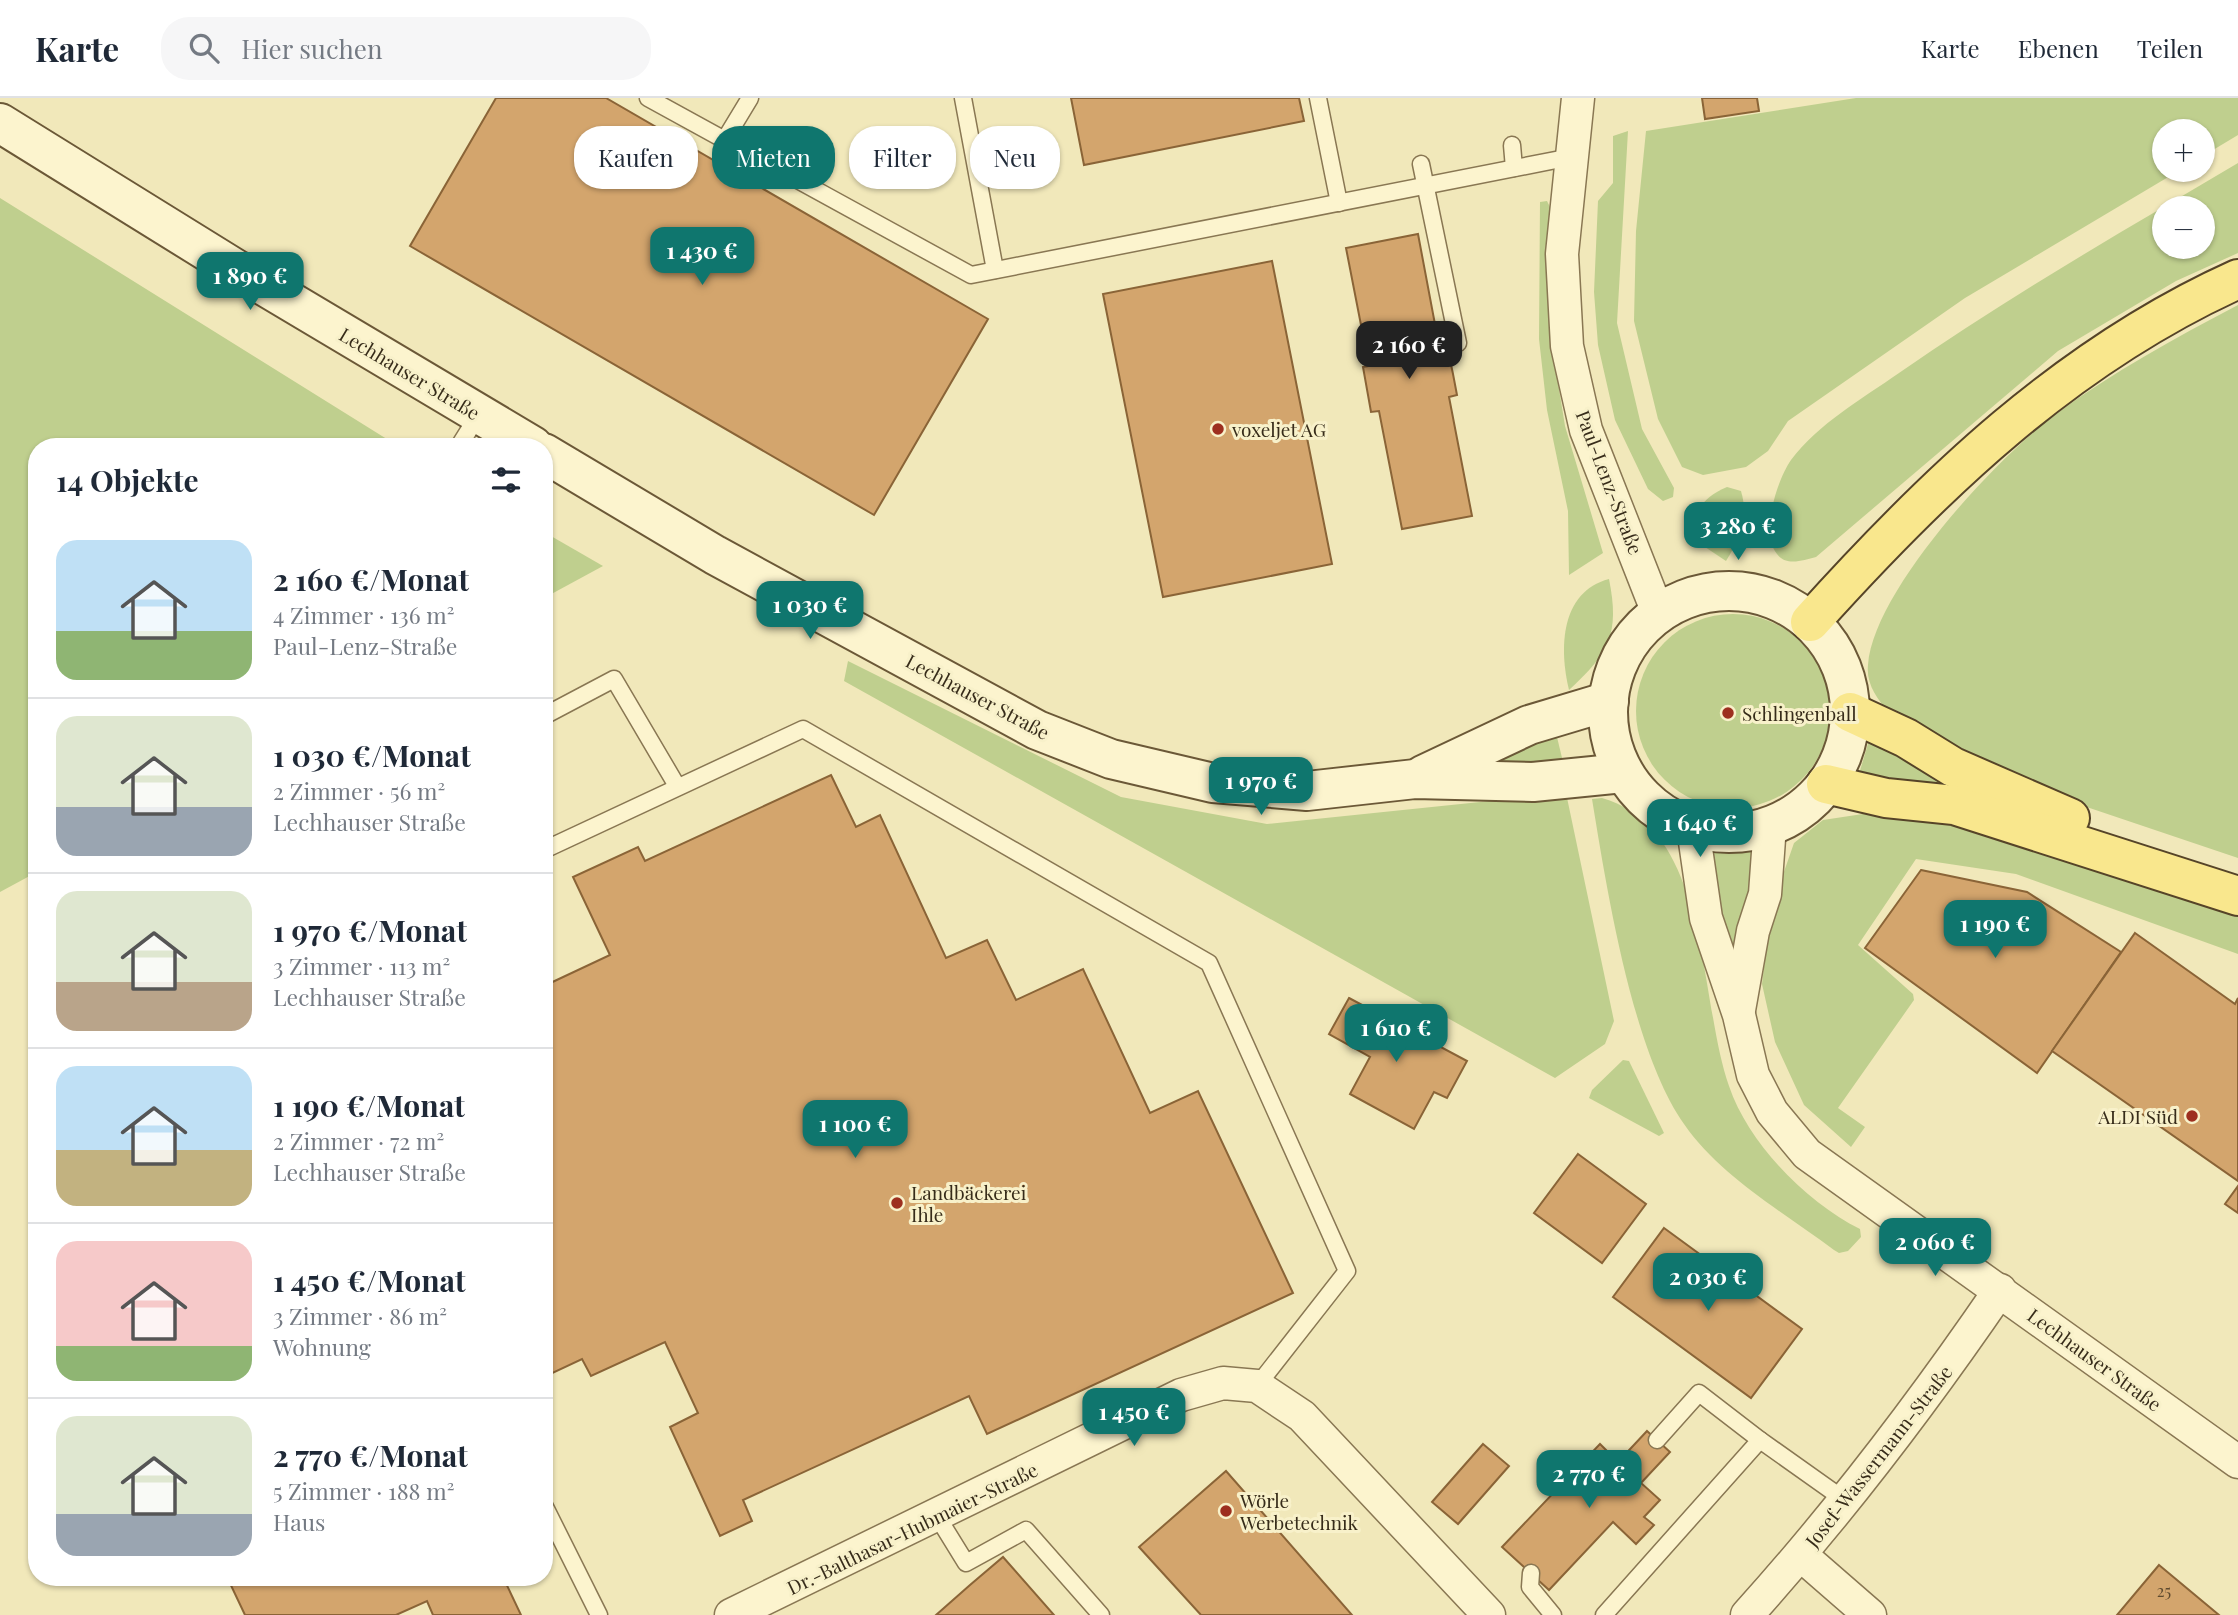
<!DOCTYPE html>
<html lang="de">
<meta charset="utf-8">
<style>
:root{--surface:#fff;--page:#f6f6f7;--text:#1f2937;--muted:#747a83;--line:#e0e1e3;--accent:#0f766e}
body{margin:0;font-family:"Playfair Display",serif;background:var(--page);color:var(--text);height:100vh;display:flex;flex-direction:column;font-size:26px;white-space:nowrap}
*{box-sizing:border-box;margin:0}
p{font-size:23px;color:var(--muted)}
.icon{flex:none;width:38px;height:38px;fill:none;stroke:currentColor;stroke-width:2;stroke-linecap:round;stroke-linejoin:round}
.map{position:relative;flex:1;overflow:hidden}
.panel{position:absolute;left:28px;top:340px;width:525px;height:1148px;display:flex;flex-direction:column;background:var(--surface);border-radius:28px;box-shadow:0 2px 5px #0004}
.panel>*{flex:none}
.guide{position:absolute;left:574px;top:28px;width:665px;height:63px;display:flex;gap:14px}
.controls{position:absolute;left:2152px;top:21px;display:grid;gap:14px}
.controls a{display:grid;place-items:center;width:63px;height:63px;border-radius:50%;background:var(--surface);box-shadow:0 2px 5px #0004;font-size:35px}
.price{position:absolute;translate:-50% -60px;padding:0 16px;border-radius:14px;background:var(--accent);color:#fff;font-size:23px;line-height:46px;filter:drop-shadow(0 2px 4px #0008)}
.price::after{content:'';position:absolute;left:50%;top:42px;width:21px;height:16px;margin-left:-10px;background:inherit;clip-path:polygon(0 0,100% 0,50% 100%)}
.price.selected{background:#222;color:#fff}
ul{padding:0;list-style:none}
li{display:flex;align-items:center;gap:21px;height:175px;padding:0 28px}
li+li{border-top:2px solid var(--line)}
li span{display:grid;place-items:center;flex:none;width:196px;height:140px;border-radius:21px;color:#555}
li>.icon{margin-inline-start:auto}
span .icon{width:84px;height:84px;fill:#fffc;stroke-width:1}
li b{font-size:30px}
h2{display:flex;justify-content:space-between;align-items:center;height:84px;padding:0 28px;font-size:30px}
.tag{padding:0 24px;border-radius:28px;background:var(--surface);box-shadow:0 2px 5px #0004;font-size:24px;line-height:63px}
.tag.selected{background:var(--accent);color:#fff}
header{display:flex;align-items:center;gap:42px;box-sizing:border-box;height:98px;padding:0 35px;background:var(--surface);border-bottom:2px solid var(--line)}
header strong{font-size:33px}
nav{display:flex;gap:38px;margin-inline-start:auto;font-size:24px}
.search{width:490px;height:63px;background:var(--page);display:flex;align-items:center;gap:18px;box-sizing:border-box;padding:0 24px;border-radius:28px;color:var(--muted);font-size:26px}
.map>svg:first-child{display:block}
</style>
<header>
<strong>Karte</strong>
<div class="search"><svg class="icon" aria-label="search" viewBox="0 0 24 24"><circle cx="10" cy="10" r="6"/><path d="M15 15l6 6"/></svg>Hier suchen</div>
<nav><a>Karte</a><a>Ebenen</a><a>Teilen</a></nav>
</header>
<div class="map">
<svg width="2238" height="1517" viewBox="0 0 2238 1517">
<rect width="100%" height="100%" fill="#f1e8ba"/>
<g fill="#bfcf8e" fill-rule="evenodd">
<path d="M1856 0H2238V37L2203 58V33H2165V72H2180L1965 200 1788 323 1768 353 1746 369 1703 377 1682 369 1658 321 1634 223 1636 133 1646 33Z"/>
<path d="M1628 33 1617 225 1642 331 1674 390 1673 399 1663 403 1648 391 1615 322 1598 247 1594 194 1598 103 1613 85V38Z"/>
<path d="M2238 65V155L2176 183 2058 253 1816 459C1803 462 1787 469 1777 456 1760 436 1777 382 1791 362 1819 325 1862 301 1899 275 2008 199 2123 133 2238 65ZM2165 110H2203V149H2165Z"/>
<path d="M0 100 398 348H37V774L0 794Z"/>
<path d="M1547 103 1552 113 1554 260 1565 328 1603 455 1569 477 1568 413 1547 312 1539 241 1540 104Z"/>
<path d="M2238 207V760L2057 699 1998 675 1889 614C1877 601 1866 586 1868 567 1873 493 1997 359 2056 316 2113 274 2175 240 2238 207Z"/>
<path d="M1727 389 1741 393C1749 420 1740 440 1726 463L1687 437C1695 413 1703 399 1727 389Z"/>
<path d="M544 434 603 468 544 500Z"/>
<path d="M1609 481C1620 536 1609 555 1569 592 1559 551 1560 494 1609 481Z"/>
<circle cx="1733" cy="613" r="97"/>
<path d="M848 563 1121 699 1267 726 1566 695 1614 923 1605 946 1555 980 844 583Z"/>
<path d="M1556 635 1564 668 1482 666Z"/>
<path d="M1870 639 1961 693 1859 676Z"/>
<path d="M1602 700C1711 731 1698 900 1729 988 1748 1045 1807 1105 1860 1131L1861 1139 1848 1153 1839 1155 1834 1152C1783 1114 1720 1078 1684 1026 1632 952 1607 792 1592 701Z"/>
<path d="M1876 714 1961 723 2238 808V856L2016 776 1916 761 1858 847 1913 896 1914 902 1838 1010 1865 1029 1851 1049 1804 1007 1775 944 1762 886 1771 811 1794 745 1823 722Z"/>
<path d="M1758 751 1737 864H1730L1712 752Z"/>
<path d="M1623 962 1629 963 1664 1035 1659 1038 1589 1000 1592 992Z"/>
</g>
<g fill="#d3a56d" stroke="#8a6437" stroke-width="2">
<path d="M496 0H606L988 221 874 417 410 148Z"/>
<path d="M1071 0H1299L1304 23 1084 67Z"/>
<path d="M1702 0H1757L1759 13 1705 21Z"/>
<path d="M1418 136 1440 253 1448 252 1453 276 1457 297 1449 299 1472 418 1402 431 1379 313 1371 314 1363 269 1369 268 1346 150Z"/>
<path d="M1272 163 1332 466 1163 499 1103 196Z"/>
<path d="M831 677 856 729 880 717 946 860 987 842 1016 902 1083 871 1150 1015 1198 993 1293 1195 987 1336 969 1298 743 1402 752 1423 720 1438 670 1329 698 1315 665 1244 591 1278 582 1261 544 1279V888L610 857 573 779 638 749 645 763Z"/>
<path d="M1921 772 2027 794 2121 854 2037 975 1865 850Z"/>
<path d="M2135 835 2235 906 2238 900V1083L2052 953Z"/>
<path d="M1349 900 1467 963 1447 1000 1434 994 1414 1031 1350 996 1370 959 1329 936Z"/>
<path d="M1578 1056 1646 1106 1602 1165 1534 1115Z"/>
<path d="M2238 1088V1115L2225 1106Z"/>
<path d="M1664 1130 1802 1231 1751 1300 1613 1199Z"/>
<path d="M1647 1333 1670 1354 1641 1385 1660 1402 1644 1419 1654 1427 1636 1446 1613 1424 1549 1492 1502 1449 1600 1346 1618 1364Z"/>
<path d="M1483 1346 1509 1368 1458 1426 1432 1404Z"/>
<path d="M1226 1373 1352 1517H1201L1139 1449Z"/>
<path d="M1003 1459 1054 1517H936L970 1487Z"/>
<path d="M2159 1467 2219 1517H2117Z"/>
<path d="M227 1479H503L521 1517H433L427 1503 396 1517H245Z"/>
</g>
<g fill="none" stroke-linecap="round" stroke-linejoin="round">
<defs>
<g id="lane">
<path d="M648 0 971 177 1571 59"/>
<path d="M963 0 995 172"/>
<path d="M1318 0 1339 105"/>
<path d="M724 43 750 0"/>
<path d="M1512 47 1514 70"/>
<path d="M1421 66 1458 245"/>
<path d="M459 348 479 316"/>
<path d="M544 618 614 581 677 688"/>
<path d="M544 752 803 631 1209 865 1347 1173 1257 1288"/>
<path d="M1760 1342 1846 1403"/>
<path d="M544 1407 599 1517"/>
<path d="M937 1418 966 1465 1026 1432 1101 1517"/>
<path d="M1531 1475 1530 1489 1553 1517"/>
<path d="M1604 1517 1760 1342 1699 1295 1657 1342"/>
</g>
<g id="street">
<path d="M1578 0 1562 156 1567 248 1586 332 1658 515"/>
<path d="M1693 730 1706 820 1739 917 1753 977 1772 1014 1807 1056 2238 1364"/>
<path d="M1739 912 1753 833 1765 796 1770 727"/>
<path d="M1801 1457 1870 1517"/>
<path d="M731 1517 1181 1297 1223 1285 1257 1288 1302 1318 1489 1517"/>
<path d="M1747 1517C1839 1415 1922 1306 2000 1192"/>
</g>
<g id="secondary">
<path d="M0 25 234 170 533 348"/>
<path d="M544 355 715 457 1037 632 1111 661 1213 685 1307 693 1415 681 1533 684 1623 675"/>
<circle cx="1729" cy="614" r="121"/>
<path d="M1423 677 1529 627 1609 603"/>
</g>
<g id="primary">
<path d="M1810 524C1934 386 2067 258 2238 181"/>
<path d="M1850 614 1906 640 1953 669 2070 720"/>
<path d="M1826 686 1886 700 1954 707 2238 798"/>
</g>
</defs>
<use href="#lane" stroke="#897753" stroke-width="19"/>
<use href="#street" stroke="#897753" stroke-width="35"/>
<use href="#secondary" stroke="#6b5837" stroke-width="42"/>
<use href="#primary" stroke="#564428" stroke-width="42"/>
<use href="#lane" stroke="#fcf4ce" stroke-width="16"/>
<use href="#street" stroke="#fcf4ce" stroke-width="32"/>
<use href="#secondary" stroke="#fcf4ce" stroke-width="38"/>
<use href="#primary" stroke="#f9e78d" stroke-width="38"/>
</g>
<g fill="#9d2f1f" stroke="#f8f1ca" stroke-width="2.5">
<circle cx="1218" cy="331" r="7"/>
<circle cx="1728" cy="615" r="7"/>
<circle cx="2192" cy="1018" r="7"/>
<circle cx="897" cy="1105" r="7"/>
<circle cx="1226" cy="1413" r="7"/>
</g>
<g text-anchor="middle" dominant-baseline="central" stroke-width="6" stroke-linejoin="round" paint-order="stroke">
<g font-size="16" fill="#5e4a2f">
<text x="2164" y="1492">25</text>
</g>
<g font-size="19" fill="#372c1a" stroke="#f8f1ca">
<text transform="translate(410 275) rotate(31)">Lechhauser Straße</text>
<text transform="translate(1610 384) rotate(69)">Paul-Lenz-Straße</text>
<text transform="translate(978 598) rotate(28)">Lechhauser Straße</text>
<text transform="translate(2095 1261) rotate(36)">Lechhauser Straße</text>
<text transform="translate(1878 1358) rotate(-52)">Josef-Wassermann-Straße</text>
<text transform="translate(912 1430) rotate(-26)">Dr.-Balthasar-Hubmaier-Straße</text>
</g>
<g font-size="19" fill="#372c1a" stroke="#f8f1ca" text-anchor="start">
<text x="1232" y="331">voxeljet AG</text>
<text x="1742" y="615">Schlingenball</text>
<text x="2178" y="1018" text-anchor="end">ALDI Süd</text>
<text x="911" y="1094">Landbäckerei<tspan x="911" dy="22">Ihle</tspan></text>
<text x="1240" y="1402">Wörle<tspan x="1240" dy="22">Werbetechnik</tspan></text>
</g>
</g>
</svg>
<div class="controls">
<a>+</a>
<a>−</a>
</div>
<b class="price" style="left:702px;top:189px">1 430 €</b>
<b class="price" style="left:250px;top:214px">1 890 €</b>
<b class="price selected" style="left:1409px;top:283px">2 160 €</b>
<b class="price" style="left:1738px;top:464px">3 280 €</b>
<b class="price" style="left:810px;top:543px">1 030 €</b>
<b class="price" style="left:1261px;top:719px">1 970 €</b>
<b class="price" style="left:1700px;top:761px">1 640 €</b>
<b class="price" style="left:1995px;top:862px">1 190 €</b>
<b class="price" style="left:1396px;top:966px">1 610 €</b>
<b class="price" style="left:855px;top:1062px">1 100 €</b>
<b class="price" style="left:1935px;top:1180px">2 060 €</b>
<b class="price" style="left:1708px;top:1215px">2 030 €</b>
<b class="price" style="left:1134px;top:1350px">1 450 €</b>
<b class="price" style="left:1589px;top:1412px">2 770 €</b>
<div class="guide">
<a class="tag">Kaufen</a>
<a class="tag selected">Mieten</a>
<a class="tag">Filter</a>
<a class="tag">Neu</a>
</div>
<section class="panel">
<h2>14 Objekte<svg class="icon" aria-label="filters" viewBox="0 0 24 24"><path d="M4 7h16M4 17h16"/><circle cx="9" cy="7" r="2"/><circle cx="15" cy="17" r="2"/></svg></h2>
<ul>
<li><span style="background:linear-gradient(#bfe0f5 65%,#8fb573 0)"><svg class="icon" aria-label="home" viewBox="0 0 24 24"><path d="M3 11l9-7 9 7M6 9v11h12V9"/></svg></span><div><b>2 160 €/Monat</b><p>4 Zimmer · 136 m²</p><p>Paul-Lenz-Straße</p></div></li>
<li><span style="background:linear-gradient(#dfe7d0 65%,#9aa5b1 0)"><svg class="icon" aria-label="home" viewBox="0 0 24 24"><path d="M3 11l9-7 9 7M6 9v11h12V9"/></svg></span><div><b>1 030 €/Monat</b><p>2 Zimmer · 56 m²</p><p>Lechhauser Straße</p></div></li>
<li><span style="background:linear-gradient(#dfe7d0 65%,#b9a48a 0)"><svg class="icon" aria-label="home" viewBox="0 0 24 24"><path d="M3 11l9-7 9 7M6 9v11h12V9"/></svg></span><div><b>1 970 €/Monat</b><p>3 Zimmer · 113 m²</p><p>Lechhauser Straße</p></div></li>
<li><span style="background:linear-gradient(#bfe0f5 60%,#c2b280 0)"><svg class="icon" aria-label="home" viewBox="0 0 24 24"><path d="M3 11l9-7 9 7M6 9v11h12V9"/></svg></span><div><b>1 190 €/Monat</b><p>2 Zimmer · 72 m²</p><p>Lechhauser Straße</p></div></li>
<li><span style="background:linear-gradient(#f6c9c9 75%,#8fb573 0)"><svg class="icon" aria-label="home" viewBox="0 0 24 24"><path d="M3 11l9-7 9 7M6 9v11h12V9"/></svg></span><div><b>1 450 €/Monat</b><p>3 Zimmer · 86 m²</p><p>Wohnung</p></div></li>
<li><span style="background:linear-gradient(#dfe7d0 70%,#9aa5b1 0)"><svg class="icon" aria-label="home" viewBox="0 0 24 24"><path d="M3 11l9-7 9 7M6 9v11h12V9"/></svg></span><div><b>2 770 €/Monat</b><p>5 Zimmer · 188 m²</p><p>Haus</p></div></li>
</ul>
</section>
</div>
